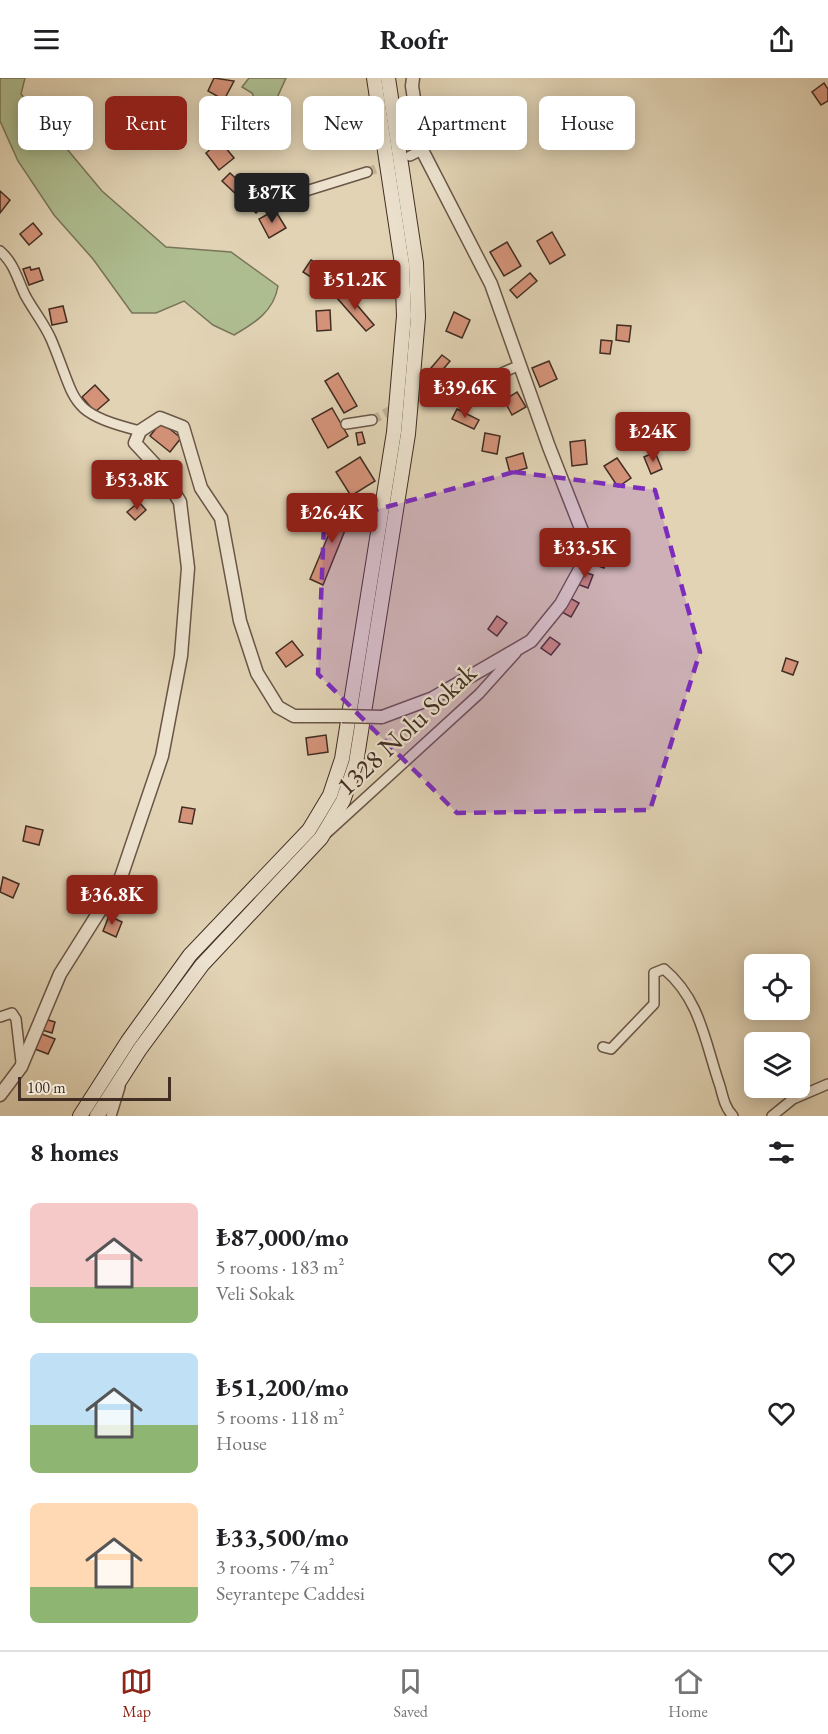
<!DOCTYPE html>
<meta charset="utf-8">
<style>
:root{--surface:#fff;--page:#f2f2f2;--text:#202124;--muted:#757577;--line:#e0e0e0;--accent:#8f2418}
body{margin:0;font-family:"EB Garamond",serif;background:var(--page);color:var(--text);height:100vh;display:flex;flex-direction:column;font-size:22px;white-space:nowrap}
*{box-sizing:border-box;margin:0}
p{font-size:20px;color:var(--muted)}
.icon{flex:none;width:33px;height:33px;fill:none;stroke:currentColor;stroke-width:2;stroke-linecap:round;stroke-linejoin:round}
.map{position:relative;height:1038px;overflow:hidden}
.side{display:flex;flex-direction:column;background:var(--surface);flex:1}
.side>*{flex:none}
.hud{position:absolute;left:18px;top:18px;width:792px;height:54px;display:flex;gap:12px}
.buttons{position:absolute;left:744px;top:876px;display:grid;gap:12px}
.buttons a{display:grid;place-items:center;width:66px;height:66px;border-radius:9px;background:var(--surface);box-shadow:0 3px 15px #0003;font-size:30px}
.scale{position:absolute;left:18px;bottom:15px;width:153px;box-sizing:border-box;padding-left:6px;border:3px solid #422d23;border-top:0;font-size:16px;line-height:21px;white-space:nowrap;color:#422d23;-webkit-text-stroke:4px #ece2ce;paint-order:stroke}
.price{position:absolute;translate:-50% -51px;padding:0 14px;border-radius:6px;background:var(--accent);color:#fff;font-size:20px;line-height:39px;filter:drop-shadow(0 2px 3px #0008)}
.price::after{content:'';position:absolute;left:50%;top:36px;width:18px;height:14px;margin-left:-9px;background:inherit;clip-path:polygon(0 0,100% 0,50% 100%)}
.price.active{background:#222;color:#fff}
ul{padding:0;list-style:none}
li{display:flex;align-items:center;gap:18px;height:150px;padding:0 30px}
li span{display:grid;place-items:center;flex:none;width:168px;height:120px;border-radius:9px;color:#555}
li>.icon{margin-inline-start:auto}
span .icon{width:72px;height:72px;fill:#fffc;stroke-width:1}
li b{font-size:26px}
h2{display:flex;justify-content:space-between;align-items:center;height:72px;padding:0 30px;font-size:26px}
.chip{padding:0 21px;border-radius:9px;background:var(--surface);box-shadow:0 3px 15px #0003;font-size:21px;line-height:54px}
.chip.active{background:var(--accent);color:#fff}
header{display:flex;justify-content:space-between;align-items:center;height:78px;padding:0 30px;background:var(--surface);font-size:27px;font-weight:700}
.tabs{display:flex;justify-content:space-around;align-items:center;height:84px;border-top:2px solid var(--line);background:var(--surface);font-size:16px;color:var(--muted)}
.tabs a{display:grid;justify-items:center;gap:3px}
.tabs .active{color:var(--accent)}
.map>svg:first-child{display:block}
</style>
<header><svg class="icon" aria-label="menu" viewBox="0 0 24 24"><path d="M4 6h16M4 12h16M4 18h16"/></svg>Roofr<svg class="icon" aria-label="share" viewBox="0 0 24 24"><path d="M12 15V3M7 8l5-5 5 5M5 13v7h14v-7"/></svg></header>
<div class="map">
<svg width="828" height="1038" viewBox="0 0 828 1038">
<rect width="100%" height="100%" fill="#e1d3b4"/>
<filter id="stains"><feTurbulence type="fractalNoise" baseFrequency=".00333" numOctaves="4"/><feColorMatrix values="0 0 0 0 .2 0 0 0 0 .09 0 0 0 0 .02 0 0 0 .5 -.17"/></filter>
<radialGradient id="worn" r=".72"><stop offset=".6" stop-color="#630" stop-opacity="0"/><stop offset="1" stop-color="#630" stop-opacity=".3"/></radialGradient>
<g fill="#aebd90" stroke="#78755a" stroke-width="1.5">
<path d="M0 0H25L21 16 102 113 166 169 231 174 278 208C274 233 255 245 234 257L213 247 184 223 156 235H132L93 181 54 137 18 83 0 43Z"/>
<path d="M249 0H286L276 22 263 39 252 15 242 9Z"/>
</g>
<g fill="#d49379" stroke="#422d23" stroke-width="1.5">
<path d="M214 0 234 3 224 22 208 13Z"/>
<path d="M824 5 828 11V23L821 27 812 14Z"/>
<path d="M247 19 252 31 229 39 225 27Z"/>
<path d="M568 42 573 60 557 64 552 46Z"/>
<path d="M220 63 234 80 219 92 206 75Z"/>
<path d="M230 95 264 127 256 135 222 103Z"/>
<path d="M0 113 10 122 0 135Z"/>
<path d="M275 132 286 150 269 160 259 141Z"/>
<path d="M33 145 42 156 29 167 20 156Z"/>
<path d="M552 154 565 177 550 186 537 163Z"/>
<path d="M507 164 521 188 504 198 490 174Z"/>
<path d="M311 182 328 193 320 205 303 194Z"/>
<path d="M30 189 31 192 39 190 43 202 29 207 23 191Z"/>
<path d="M530 195 537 203 517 220 510 212Z"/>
<path d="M345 213 374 247 366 253 337 220Z"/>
<path d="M63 228 67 244 52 247 49 231Z"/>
<path d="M330 232 331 252 317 253 316 233Z"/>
<path d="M454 234 470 242 462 260 446 253Z"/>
<path d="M617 247 631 248 629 264 616 262Z"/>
<path d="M601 262 612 263 610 276 600 275Z"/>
<path d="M442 277 450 283 434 302 426 296Z"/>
<path d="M549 283 557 301 540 309 532 290Z"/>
<path d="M338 295 357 328 344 335 325 303Z"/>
<path d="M95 307 109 322 95 334 82 319Z"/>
<path d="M517 314 526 329 512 337 504 322Z"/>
<path d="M332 330 348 358 328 370 312 341Z"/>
<path d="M457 331 479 342 474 351 452 341Z"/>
<path d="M161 344 181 360 170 374 150 358Z"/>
<path d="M362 354 365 365 358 367 356 355Z"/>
<path d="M485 355 500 358 497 376 482 373Z"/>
<path d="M585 362 587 386 572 388 570 364Z"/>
<path d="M655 374 662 391 651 396 644 379Z"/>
<path d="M523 375 527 390 510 395 506 380Z"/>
<path d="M360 379 375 403 351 418 336 394Z"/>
<path d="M617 380 631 400 618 409 604 388Z"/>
<path d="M139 424 146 432 135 442 127 434Z"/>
<path d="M342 425 354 430 323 507 310 501Z"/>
<path d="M598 473 609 477 604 490 593 486Z"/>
<path d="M581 493 593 497 588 510 577 506Z"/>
<path d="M568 519 579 525 571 539 560 533Z"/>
<path d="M497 538 507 545 497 558 488 551Z"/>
<path d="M550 559 560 566 551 577 541 570Z"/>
<path d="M292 563 303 577 286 589 276 575Z"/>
<path d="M786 580 798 584 793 597 782 593Z"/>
<path d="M326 657 328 674 308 677 306 660Z"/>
<path d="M182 729 195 731 192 746 179 744Z"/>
<path d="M26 748 43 752 39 767 23 763Z"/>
<path d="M3 799 19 806 13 820 0 814Z"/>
<path d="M125 804 140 810 134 824 119 817Z"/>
<path d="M109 838 122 844 116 859 103 853Z"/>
<path d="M45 941 55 944 52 955 42 952Z"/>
<path d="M42 956 55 961 48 976 35 971Z"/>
</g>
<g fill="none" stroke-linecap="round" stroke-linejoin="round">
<g stroke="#c1b297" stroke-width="9" stroke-dasharray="9 4.5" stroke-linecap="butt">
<path d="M367 94 390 86"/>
<path d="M372 342 438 308"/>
</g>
<defs>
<g id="minor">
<path d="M410 78 422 72"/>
<path d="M277 122 367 94"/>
<path d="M0 173C14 185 17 200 25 217 33 232 44 245 51 261 78 325 66 334 140 353"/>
<path d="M438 308 486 302 520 287"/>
<path d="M346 346 372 342"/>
<path d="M328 754 479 616 516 575"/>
<path d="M0 939 12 935 16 941 21 984"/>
<path d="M603 969 611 971 654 926V895L664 891C701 922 705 965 720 1008 723 1019 725 1030 733 1038"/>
<path d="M111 1038 120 1009"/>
<path d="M772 1038 793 1021 828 1006"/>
</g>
<g id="tertiary">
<path d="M382 639 433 620 531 563 561 526 584 484V458L549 369 491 206 422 72 412 8 413 0"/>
<path d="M0 1017 21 989 60 896 121 799 162 678 181 578 188 490 180 424 161 393 135 365 140 353 160 340 183 349 201 410 221 440 240 543 257 595 278 629 294 638H342"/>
</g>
<g id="secondary">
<path d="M80 1038 128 963 190 877 309 752 330 717 342 681 394 354 404 238 402 186 374 0"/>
<path d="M97 1038 140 971 202 887 321 760 343 723 356 685 408 356 418 239 416 185 388 0"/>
</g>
</defs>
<use href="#minor" stroke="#6a5647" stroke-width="12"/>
<use href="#tertiary" stroke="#6a5647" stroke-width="15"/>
<use href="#secondary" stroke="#422d23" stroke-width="16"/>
<use href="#minor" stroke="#ece2ce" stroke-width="9"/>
<use href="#tertiary" stroke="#ece2ce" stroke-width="12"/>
<use href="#secondary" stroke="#ece2ce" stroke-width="14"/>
<defs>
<path id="tertiary-bridge" d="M342 638 382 639"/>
</defs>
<use href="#tertiary-bridge" stroke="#6a5647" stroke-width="15" stroke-linecap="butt"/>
<use href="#tertiary-bridge" stroke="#ece2ce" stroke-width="12"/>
</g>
<path fill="#7b2cbf" fill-opacity="0.2" stroke="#7b2cbf" stroke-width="4.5" stroke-dasharray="12 8" stroke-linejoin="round" d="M514 394 655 412 700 574 650 732 457 735 318 596 324 446Z"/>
<g text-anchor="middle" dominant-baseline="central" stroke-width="4.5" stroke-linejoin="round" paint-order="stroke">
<g font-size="27" fill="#422d23" stroke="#ece2ce">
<text transform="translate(406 651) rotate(-43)">1328 Nolu Sokak</text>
</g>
</g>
<rect width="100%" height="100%" filter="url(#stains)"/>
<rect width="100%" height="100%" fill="url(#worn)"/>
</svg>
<div class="buttons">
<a><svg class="icon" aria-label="locate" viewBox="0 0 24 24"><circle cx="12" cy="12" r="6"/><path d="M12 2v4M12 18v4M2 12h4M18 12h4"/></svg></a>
<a><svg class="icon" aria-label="layers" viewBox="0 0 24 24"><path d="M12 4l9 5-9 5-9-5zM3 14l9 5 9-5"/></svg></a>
</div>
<div class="scale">100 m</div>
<b class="price active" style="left:272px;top:146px">₺87K</b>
<b class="price" style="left:355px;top:233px">₺51.2K</b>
<b class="price" style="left:465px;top:341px">₺39.6K</b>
<b class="price" style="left:653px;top:385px">₺24K</b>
<b class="price" style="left:137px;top:433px">₺53.8K</b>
<b class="price" style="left:332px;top:466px">₺26.4K</b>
<b class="price" style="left:585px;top:501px">₺33.5K</b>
<b class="price" style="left:112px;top:848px">₺36.8K</b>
<div class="hud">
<a class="chip">Buy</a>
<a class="chip active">Rent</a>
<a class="chip">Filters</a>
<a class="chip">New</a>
<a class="chip">Apartment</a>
<a class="chip">House</a>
</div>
</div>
<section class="side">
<h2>8 homes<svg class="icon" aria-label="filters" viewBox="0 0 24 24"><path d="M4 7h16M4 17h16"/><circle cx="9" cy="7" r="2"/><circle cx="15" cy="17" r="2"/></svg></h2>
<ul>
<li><span style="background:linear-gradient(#f6c9c9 70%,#8fb573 0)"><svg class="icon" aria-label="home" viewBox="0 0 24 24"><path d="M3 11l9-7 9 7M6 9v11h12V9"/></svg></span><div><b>₺87,000/mo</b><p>5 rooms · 183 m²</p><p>Veli Sokak</p></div><svg class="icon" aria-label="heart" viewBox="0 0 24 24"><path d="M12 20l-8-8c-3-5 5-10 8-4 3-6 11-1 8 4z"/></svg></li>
<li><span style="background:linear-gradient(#bfe0f5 60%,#8fb573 0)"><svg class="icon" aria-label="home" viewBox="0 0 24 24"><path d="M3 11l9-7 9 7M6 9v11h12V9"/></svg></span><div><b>₺51,200/mo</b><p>5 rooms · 118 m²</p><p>House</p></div><svg class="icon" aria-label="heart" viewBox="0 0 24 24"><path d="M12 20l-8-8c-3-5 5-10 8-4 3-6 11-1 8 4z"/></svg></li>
<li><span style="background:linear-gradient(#ffd9b3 70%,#8fb573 0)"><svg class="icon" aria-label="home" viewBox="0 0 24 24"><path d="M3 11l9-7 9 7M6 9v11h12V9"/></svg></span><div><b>₺33,500/mo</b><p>3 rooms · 74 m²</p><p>Seyrantepe Caddesi</p></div><svg class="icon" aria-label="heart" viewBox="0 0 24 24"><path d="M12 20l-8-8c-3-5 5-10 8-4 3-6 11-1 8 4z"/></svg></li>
</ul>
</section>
<nav class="tabs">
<a class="active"><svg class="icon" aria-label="map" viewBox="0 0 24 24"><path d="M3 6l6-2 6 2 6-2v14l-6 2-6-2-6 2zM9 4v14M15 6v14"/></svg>Map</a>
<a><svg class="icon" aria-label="saved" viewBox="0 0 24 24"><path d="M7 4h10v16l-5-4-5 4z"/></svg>Saved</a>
<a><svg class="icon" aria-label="home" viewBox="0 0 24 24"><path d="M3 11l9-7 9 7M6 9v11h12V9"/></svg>Home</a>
</nav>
